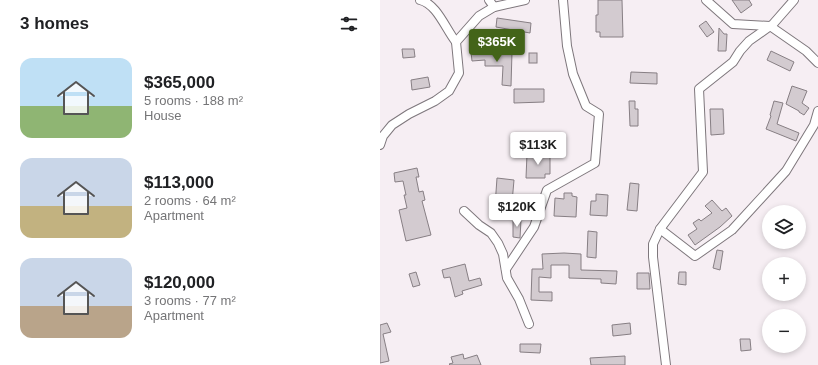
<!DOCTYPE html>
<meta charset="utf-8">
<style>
:root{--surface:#fff;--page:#f2f2f2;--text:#202124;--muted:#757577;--accent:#436419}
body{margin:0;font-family:Helvetica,sans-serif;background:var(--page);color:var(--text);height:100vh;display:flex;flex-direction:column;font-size:15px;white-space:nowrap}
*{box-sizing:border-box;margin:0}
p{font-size:13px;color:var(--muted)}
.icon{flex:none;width:22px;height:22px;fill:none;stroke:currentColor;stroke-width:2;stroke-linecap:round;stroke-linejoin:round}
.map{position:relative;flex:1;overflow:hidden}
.panel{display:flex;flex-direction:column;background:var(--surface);width:380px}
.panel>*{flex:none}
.fabs{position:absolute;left:382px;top:205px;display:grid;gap:8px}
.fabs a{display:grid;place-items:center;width:44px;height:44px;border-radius:50%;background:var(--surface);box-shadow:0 2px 6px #0003;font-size:20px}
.price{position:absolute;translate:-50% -34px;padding:0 9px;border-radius:4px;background:#fff;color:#222;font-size:13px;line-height:26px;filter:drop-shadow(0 1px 2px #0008)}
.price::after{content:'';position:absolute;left:50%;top:24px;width:12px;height:9px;margin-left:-6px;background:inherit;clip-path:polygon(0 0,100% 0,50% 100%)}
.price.on{background:var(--accent);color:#fff}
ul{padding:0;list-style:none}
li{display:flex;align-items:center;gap:12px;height:100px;padding:0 20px}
li span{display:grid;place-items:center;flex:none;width:112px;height:80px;border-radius:12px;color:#555}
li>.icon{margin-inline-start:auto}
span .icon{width:48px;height:48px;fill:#fffc;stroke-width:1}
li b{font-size:17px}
h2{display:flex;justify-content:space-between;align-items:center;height:48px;padding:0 20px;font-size:17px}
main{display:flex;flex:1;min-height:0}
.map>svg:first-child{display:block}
</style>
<main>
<section class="panel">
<h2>3 homes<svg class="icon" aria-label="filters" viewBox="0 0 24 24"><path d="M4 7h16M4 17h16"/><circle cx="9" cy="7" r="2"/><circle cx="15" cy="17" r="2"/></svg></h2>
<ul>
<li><span style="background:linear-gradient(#bfe0f5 60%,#8fb573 0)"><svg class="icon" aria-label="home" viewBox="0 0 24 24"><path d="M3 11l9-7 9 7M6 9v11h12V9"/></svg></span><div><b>$365,000</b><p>5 rooms · 188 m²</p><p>House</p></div></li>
<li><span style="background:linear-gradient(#c9d6e8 60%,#c2b280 0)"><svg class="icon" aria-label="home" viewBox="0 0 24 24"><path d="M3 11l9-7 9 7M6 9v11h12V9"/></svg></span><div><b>$113,000</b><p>2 rooms · 64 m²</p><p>Apartment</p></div></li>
<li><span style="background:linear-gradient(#c9d6e8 60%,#b9a48a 0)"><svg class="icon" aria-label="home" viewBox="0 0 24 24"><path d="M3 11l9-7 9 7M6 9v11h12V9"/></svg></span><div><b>$120,000</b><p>3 rooms · 77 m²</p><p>Apartment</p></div></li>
</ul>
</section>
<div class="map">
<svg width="438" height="365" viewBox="0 0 438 365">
<rect width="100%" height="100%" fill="#f6eef3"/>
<g fill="#d3cbd0" stroke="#877f84">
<path d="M218 0H242L243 37H220V32H216V15H218Z"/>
<path d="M352 0H369L372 5 361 13Z"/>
<path d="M117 18 151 23 150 33 116 27Z"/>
<path d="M326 21 334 32 327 37 319 26Z"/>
<path d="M339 28 344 34H347L346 51H338Z"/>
<path d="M22 49H34L35 57 23 58Z"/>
<path d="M117 51 132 52 131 86 122 85 123 66H105V60L92 61 91 52Z"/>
<path d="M391 51 414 62 410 71 387 60Z"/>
<rect x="149" y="53" width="8" height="10"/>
<path d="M251 72 277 73V84L250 83Z"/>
<path d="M48 77 50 87 32 90 31 80Z"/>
<path d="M412 86 427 91 422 103 429 108 424 115 419 112V111L406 104Z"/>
<path d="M134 89H164V102L134 103Z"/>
<path d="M249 101H255V109H258V126H250Z"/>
<path d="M394 101 403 103 397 124 419 133 416 141 386 129 391 116 390 115Z"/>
<path d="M330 109H343L344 134 331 135Z"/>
<path d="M147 154 170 155V174H165V178H146Z"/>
<path d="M37 168 39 177H36L39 192 43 191 45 200 42 201 51 235 26 241 19 210 27 208 24 195H26L23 181 15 182 14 173Z"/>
<path d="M117 178 134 180 131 214H110V206H115Z"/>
<path d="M250 183 259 184 257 211 247 210Z"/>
<path d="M184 193H192V196L197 197 196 217 174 216 175 198 184 199Z"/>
<path d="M216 194 228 195 227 216 210 215 211 201H216Z"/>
<path d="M332 200 342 211 346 208 352 216 340 227 315 245 308 235 317 229 313 223 319 219 321 221 332 213 325 206Z"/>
<path d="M133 219 141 220 140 238 133 237Z"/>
<path d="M208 231 217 232 216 258 207 257Z"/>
<path d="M337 250 343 251 340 270 333 268Z"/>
<path d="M184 253 201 254V270L237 271 236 284 221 283V279L189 278V265H171V278L159 277V292H172V301L151 300 152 269H163L162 254Z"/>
<path d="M85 264 89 281 100 278 102 285 82 291 83 294 75 297 70 277 64 278 62 270Z"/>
<path d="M36 272 40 285 33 287 29 274Z"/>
<path d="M299 272H306V285L298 284Z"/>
<path d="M257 273H269L270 289H257Z"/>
<path d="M7 323 11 332 3 334 9 361 0 363V325Z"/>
<path d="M250 323 251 334 233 336 232 325Z"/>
<path d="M360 339H370L371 350 361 351Z"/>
<path d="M140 344H161L160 353 140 352Z"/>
<path d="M83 354 84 359 97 355 101 365H70L69 364 73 363 71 357Z"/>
<path d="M245 356V365H211L210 358Z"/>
</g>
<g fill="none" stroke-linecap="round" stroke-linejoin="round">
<defs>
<g id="minor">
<path d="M40 0C57 4 65 28 76 42"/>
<path d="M109 0 114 7"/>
<path d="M326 0 353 24 390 26 426 51 438 63"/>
<path d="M0 145 3 136 12 125 29 114 55 101 69 91 79 73 76 42 99 16 114 7 145 0"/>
<path d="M84 211 99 225 111 233 118 243 123 254 127 278 139 299 149 324"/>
<path d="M280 229 315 256 352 230 406 171 434 125 438 111"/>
<path d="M126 269 154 227 167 190 215 163 219 114 206 106 193 74 187 46 183 0"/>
<path d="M286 365 273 257V244L280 229 323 172 319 89 353 62 360 51 369 41 393 24 414 0"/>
</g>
</defs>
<use href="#minor" stroke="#7e777c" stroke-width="10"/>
<use href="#minor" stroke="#fff" stroke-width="8"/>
</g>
</svg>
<div class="fabs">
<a><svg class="icon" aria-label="layers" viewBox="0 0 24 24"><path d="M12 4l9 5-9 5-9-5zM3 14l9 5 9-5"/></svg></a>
<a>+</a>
<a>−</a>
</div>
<b class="price on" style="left:117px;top:63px">$365K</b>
<b class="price" style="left:158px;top:166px">$113K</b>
<b class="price" style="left:137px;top:228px">$120K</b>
</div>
</main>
